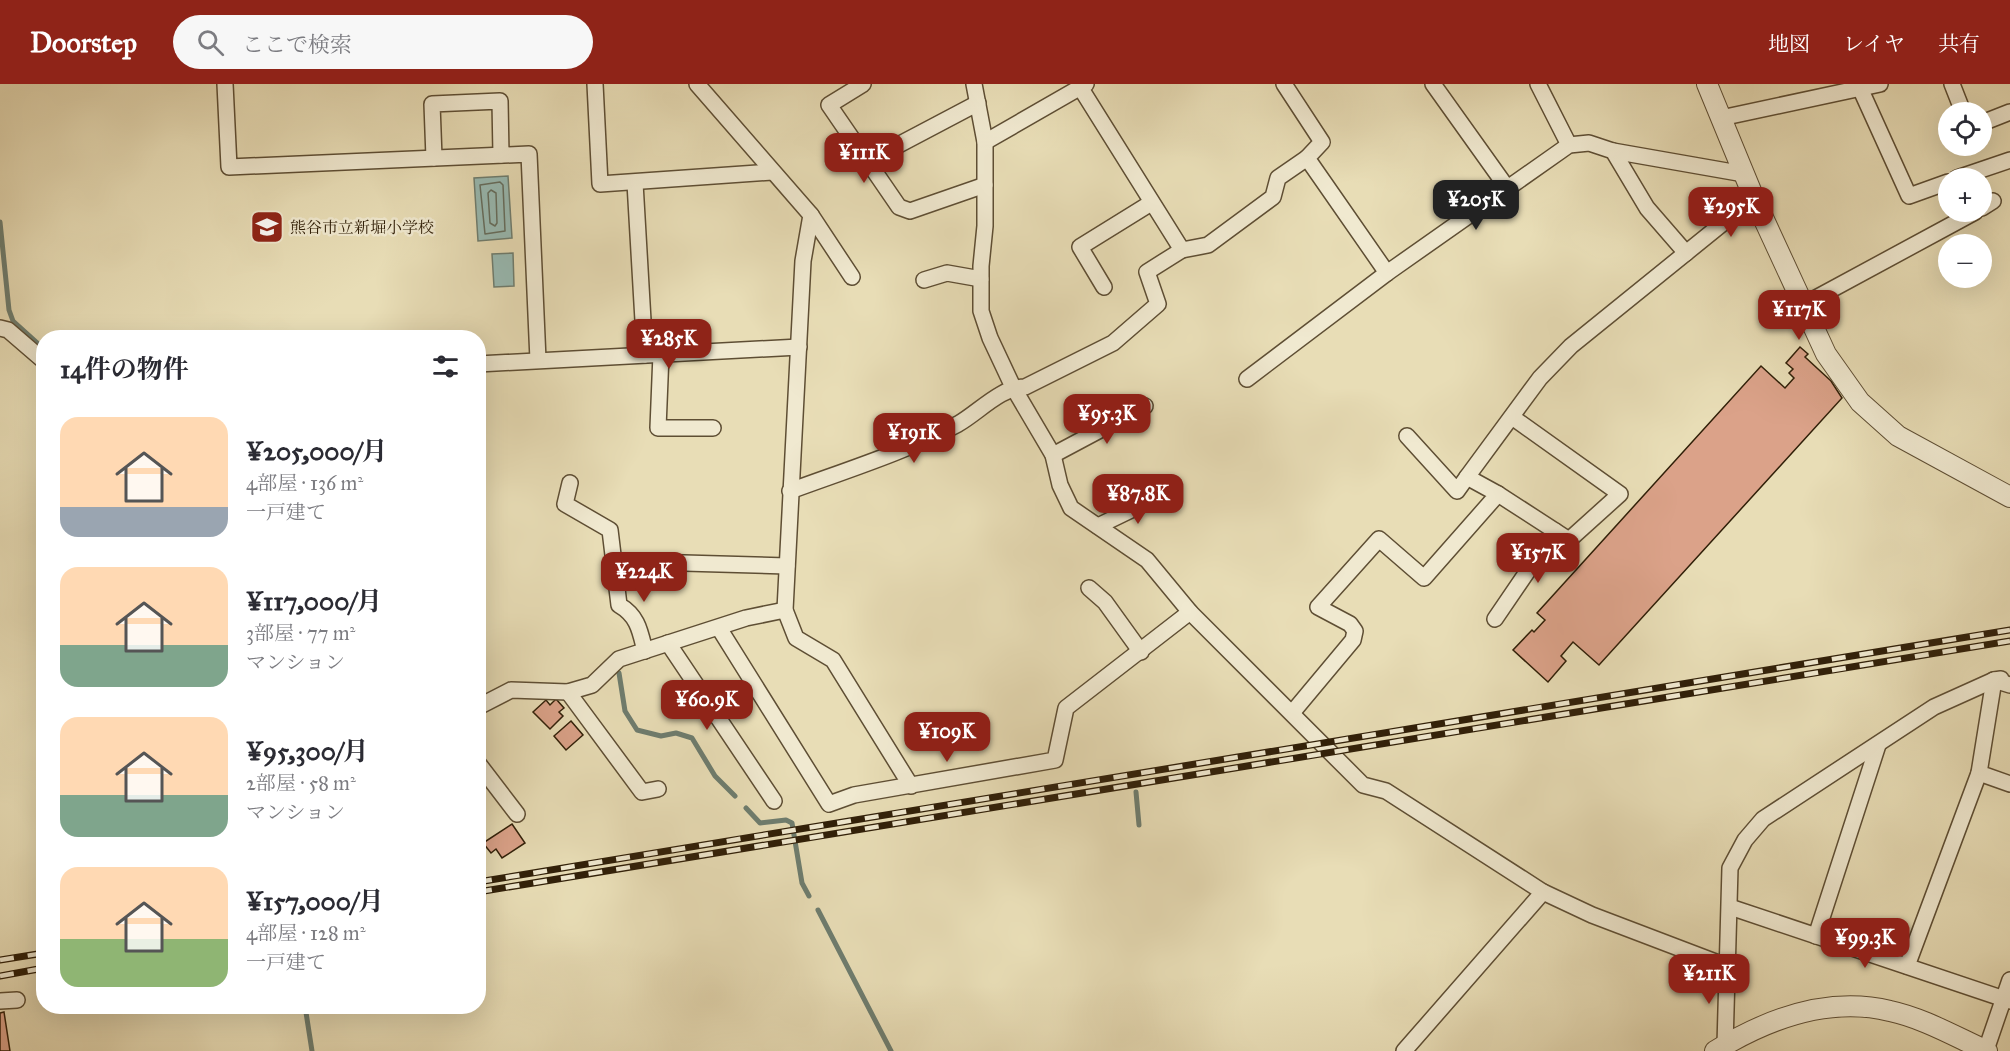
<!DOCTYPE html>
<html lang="ja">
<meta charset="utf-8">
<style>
:root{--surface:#fff;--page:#f7f7f7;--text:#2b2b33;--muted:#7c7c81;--accent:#8f2418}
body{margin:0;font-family:"IM FELL Great Primer","Noto Serif JP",serif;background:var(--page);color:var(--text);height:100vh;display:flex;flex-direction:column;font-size:22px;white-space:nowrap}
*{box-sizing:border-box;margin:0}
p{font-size:20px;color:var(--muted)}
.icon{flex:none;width:33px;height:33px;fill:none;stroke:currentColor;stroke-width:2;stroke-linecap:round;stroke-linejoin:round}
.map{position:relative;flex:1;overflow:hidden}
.drawer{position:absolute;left:36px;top:246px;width:450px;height:684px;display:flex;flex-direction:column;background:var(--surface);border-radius:24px;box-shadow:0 6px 24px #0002}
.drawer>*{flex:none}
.buttons{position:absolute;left:1938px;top:18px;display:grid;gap:12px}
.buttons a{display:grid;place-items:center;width:54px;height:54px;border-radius:50%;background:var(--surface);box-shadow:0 6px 24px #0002;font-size:30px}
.price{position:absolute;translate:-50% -51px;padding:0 14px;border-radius:12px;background:var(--accent);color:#fff;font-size:20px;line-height:39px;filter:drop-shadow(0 2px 3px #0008)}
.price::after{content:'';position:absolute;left:50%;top:36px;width:18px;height:14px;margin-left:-9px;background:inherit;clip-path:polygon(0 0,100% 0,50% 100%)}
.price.selected{background:#222;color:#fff}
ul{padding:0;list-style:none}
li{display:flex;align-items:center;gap:18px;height:150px;padding:0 24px}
li span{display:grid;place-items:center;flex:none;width:168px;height:120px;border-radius:18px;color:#555}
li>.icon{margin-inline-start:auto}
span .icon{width:72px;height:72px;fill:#fffc;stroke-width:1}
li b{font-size:26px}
h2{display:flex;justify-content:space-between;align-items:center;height:72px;padding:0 24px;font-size:26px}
header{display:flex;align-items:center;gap:36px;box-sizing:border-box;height:84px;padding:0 30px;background:var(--accent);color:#fff}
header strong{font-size:28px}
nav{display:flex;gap:33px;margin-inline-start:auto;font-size:21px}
.search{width:420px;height:54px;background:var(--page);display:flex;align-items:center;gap:15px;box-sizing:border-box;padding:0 21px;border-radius:33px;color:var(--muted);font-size:22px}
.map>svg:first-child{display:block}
</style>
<header>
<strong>Doorstep</strong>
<div class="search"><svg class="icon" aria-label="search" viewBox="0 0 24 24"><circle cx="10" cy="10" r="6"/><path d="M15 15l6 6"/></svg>ここで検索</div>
<nav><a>地図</a><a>レイヤ</a><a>共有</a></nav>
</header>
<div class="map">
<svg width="2010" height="967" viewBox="0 0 2010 967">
<rect width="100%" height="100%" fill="#e8ddb6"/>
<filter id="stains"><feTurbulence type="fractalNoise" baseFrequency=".00333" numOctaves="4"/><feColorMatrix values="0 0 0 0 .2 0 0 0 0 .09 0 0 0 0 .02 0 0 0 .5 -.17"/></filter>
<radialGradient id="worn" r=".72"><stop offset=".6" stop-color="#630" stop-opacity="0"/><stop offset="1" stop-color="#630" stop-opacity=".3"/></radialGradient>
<g fill="#98bbb4" stroke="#6e7d6f" stroke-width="1.5">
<path d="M508 92 512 154 478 157 474 94Z"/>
<path d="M513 169 514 202 494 203 492 170Z"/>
</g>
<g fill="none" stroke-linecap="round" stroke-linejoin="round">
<g stroke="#646d5e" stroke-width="1.5">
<path d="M500 98 503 101 505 147 485 150 480 101Z"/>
<path d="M491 106 496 109 497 139 495 142 490 139 488 109Z"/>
</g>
<g stroke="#6e7d6f" stroke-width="5">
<path d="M0 138 9 226 13 237 44 265"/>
<path d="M619 589 625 627 637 646 661 652 676 649 692 654 715 692 735 712"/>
<path d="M1136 708 1139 741"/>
<path d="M746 724 760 739 786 736 792 739 802 799 809 812"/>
<path d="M818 826 891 967"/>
<path d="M305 922 312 967"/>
</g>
</g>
<g fill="#dba289" stroke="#301f08" stroke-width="1.5">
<path d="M1800 263 1808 270 1805 273 1831 297 1842 314 1599 581 1573 558 1561 572 1566 577 1548 598 1513 566 1532 546 1534 548 1545 536 1537 529 1761 282 1785 304 1794 294 1789 289 1793 285 1786 279Z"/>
<path d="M556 615 564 624 559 628 563 632 550 645 533 628 546 616 550 621Z"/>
<path d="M571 637 583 651 566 666 554 652Z"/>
<path d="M512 740 525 759 502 774 496 765 491 769 483 759Z"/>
<path d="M4 928 10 967H0V929Z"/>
</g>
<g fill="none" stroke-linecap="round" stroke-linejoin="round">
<defs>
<g id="minor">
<path d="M225 0 229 83 529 70 538 276"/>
<path d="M595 0 600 100 772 88"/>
<path d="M697 0 811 131 803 177 785 526 796 554 833 576 911 702"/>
<path d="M863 0 829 21 899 123 910 127 985 101"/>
<path d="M974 0 985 58V142L981 182V227L990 254 1013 303 1053 371 1060 401 1071 424 1147 476 1190 528 1363 701 1386 707 1543 808 1592 831 1726 882"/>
<path d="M1284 0 1322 58 1307 74 1387 189"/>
<path d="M1433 0 1508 105"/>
<path d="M1538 0 1569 61"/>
<path d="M1952 0 1963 28"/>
<path d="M1080 3 1182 166"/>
<path d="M1860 4 1909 112 1948 98"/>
<path d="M1721 34 1880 0"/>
<path d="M1982 39 2010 28"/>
<path d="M985 58 1086 0"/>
<path d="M1613 67 1744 90"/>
<path d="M434 74 432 20 500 17 501 71"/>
<path d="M868 77 978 19"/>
<path d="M1957 94 2010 76"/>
<path d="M635 99 645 271"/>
<path d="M1982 124 1993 117"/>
<path d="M811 131 852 193"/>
<path d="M924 196 947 189 981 195"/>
<path d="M1104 203 1080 163 1151 119"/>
<path d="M1803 221 1975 128"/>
<path d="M0 244 8 246 44 277"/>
<path d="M661 270 658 344H713"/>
<path d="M478 280 799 263"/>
<path d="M1247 295 1387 189 1569 61 1589 59 1613 67 1647 124 1686 169"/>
<path d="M1407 352 1457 407 1467 393"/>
<path d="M1053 371 1145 322"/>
<path d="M570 399 565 420 610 446 619 521C638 532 640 547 645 567"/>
<path d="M790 407C847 386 905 368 958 340 979 328 1001 303 1025 303L1113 259 1158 220 1147 188 1182 166 1208 161 1273 113 1278 94 1307 74"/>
<path d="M1498 410 1569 456 1620 410 1512 333"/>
<path d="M1098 442 1164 410"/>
<path d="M613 477 787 482"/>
<path d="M1089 504 1105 518 1141 568"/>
<path d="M1495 535 1555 447"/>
<path d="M719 544 829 720 854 711 1055 676 1066 624 1190 528"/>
<path d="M668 559 774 717"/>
<path d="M2001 595 1994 596 1979 689 2010 700"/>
<path d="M568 608 642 708 658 705"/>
<path d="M478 623 511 606 568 608 592 601 619 575 746 534 785 526"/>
<path d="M1292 629 1353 556 1355 547 1350 540 1318 523 1379 455 1424 494 1498 410 1467 393 1540 294 1571 262 1754 114"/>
<path d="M478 679 517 730"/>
<path d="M1730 823 2010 917"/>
<path d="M1816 852 1878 661"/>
<path d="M1907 882 1979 689"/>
<path d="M0 917 17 916"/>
<path d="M1725 961 1730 784 1745 756 1763 735 1934 623 1994 596 2010 601"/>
<path d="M1986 966 2010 896"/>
<path d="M1404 967 1543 808"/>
</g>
<g id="tertiary">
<path d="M1707 0 1754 114 1826 270 1860 318 1898 352 2010 413"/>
<path d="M1715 967C1767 935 1829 912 1890 927 1923 934 1956 953 1987 967"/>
</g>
</defs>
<use href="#minor" stroke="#5e4e34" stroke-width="18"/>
<use href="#tertiary" stroke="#5e4e34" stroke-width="22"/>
<use href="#minor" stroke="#f0e9d0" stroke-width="15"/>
<use href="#tertiary" stroke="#f0e9d0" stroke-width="20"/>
<defs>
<g id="rail">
<path d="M478 798 2010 546"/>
<path d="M478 808 2010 557"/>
<path d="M0 876 44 869"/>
<path d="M0 892 44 884"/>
</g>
</defs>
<use href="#rail" stroke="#301f08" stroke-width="7"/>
<use href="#rail" stroke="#f0e9d0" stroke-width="4.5" stroke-dasharray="14" stroke-linecap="butt"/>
</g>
<defs>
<symbol id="school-square" viewBox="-11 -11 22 22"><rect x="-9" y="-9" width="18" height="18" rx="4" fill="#8f2418" stroke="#f0e9d0"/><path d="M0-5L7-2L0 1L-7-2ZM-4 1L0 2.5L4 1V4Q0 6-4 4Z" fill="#fff"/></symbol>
</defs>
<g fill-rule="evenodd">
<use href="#school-square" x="248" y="124" width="38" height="38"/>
</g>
<g text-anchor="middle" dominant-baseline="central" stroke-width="5" stroke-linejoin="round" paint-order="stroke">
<g font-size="16" fill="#301f08" stroke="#f0e9d0" text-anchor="start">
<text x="290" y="143">熊谷市立新堀小学校</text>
</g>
</g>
<rect width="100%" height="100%" filter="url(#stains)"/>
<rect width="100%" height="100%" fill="url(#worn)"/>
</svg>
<div class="buttons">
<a><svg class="icon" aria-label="locate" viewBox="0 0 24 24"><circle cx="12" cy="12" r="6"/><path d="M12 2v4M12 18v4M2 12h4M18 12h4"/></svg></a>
<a>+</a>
<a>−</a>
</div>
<b class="price" style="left:864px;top:100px">¥111K</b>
<b class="price selected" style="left:1476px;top:147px">¥205K</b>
<b class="price" style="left:1731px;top:154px">¥295K</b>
<b class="price" style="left:1799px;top:257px">¥117K</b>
<b class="price" style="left:669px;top:286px">¥285K</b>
<b class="price" style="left:1107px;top:361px">¥95.3K</b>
<b class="price" style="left:914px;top:380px">¥191K</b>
<b class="price" style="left:1138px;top:441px">¥87.8K</b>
<b class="price" style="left:1538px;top:500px">¥157K</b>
<b class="price" style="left:644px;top:519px">¥224K</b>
<b class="price" style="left:707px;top:647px">¥60.9K</b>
<b class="price" style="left:947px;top:679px">¥109K</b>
<b class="price" style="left:1865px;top:885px">¥99.3K</b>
<b class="price" style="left:1709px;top:921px">¥211K</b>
<section class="drawer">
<h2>14件の物件<svg class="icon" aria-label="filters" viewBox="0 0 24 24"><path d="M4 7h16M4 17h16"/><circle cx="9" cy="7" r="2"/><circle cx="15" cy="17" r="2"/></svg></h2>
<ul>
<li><span style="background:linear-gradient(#ffd9b3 75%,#9aa5b1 0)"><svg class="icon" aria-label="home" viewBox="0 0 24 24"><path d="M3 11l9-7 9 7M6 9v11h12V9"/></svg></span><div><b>¥205,000/月</b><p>4部屋 · 136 m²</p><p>一戸建て</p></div></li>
<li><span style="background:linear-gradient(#ffd9b3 65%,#7fa58c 0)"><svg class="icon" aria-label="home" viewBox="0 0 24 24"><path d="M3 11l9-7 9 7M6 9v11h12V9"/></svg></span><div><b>¥117,000/月</b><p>3部屋 · 77 m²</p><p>マンション</p></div></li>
<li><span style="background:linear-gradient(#ffd9b3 65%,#7fa58c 0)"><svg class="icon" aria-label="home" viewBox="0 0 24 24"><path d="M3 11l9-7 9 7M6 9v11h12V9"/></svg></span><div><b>¥95,300/月</b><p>2部屋 · 58 m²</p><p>マンション</p></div></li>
<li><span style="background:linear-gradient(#ffd9b3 60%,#8fb573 0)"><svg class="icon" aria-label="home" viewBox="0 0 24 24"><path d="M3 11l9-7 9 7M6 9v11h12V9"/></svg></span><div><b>¥157,000/月</b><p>4部屋 · 128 m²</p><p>一戸建て</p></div></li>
</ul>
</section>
</div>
